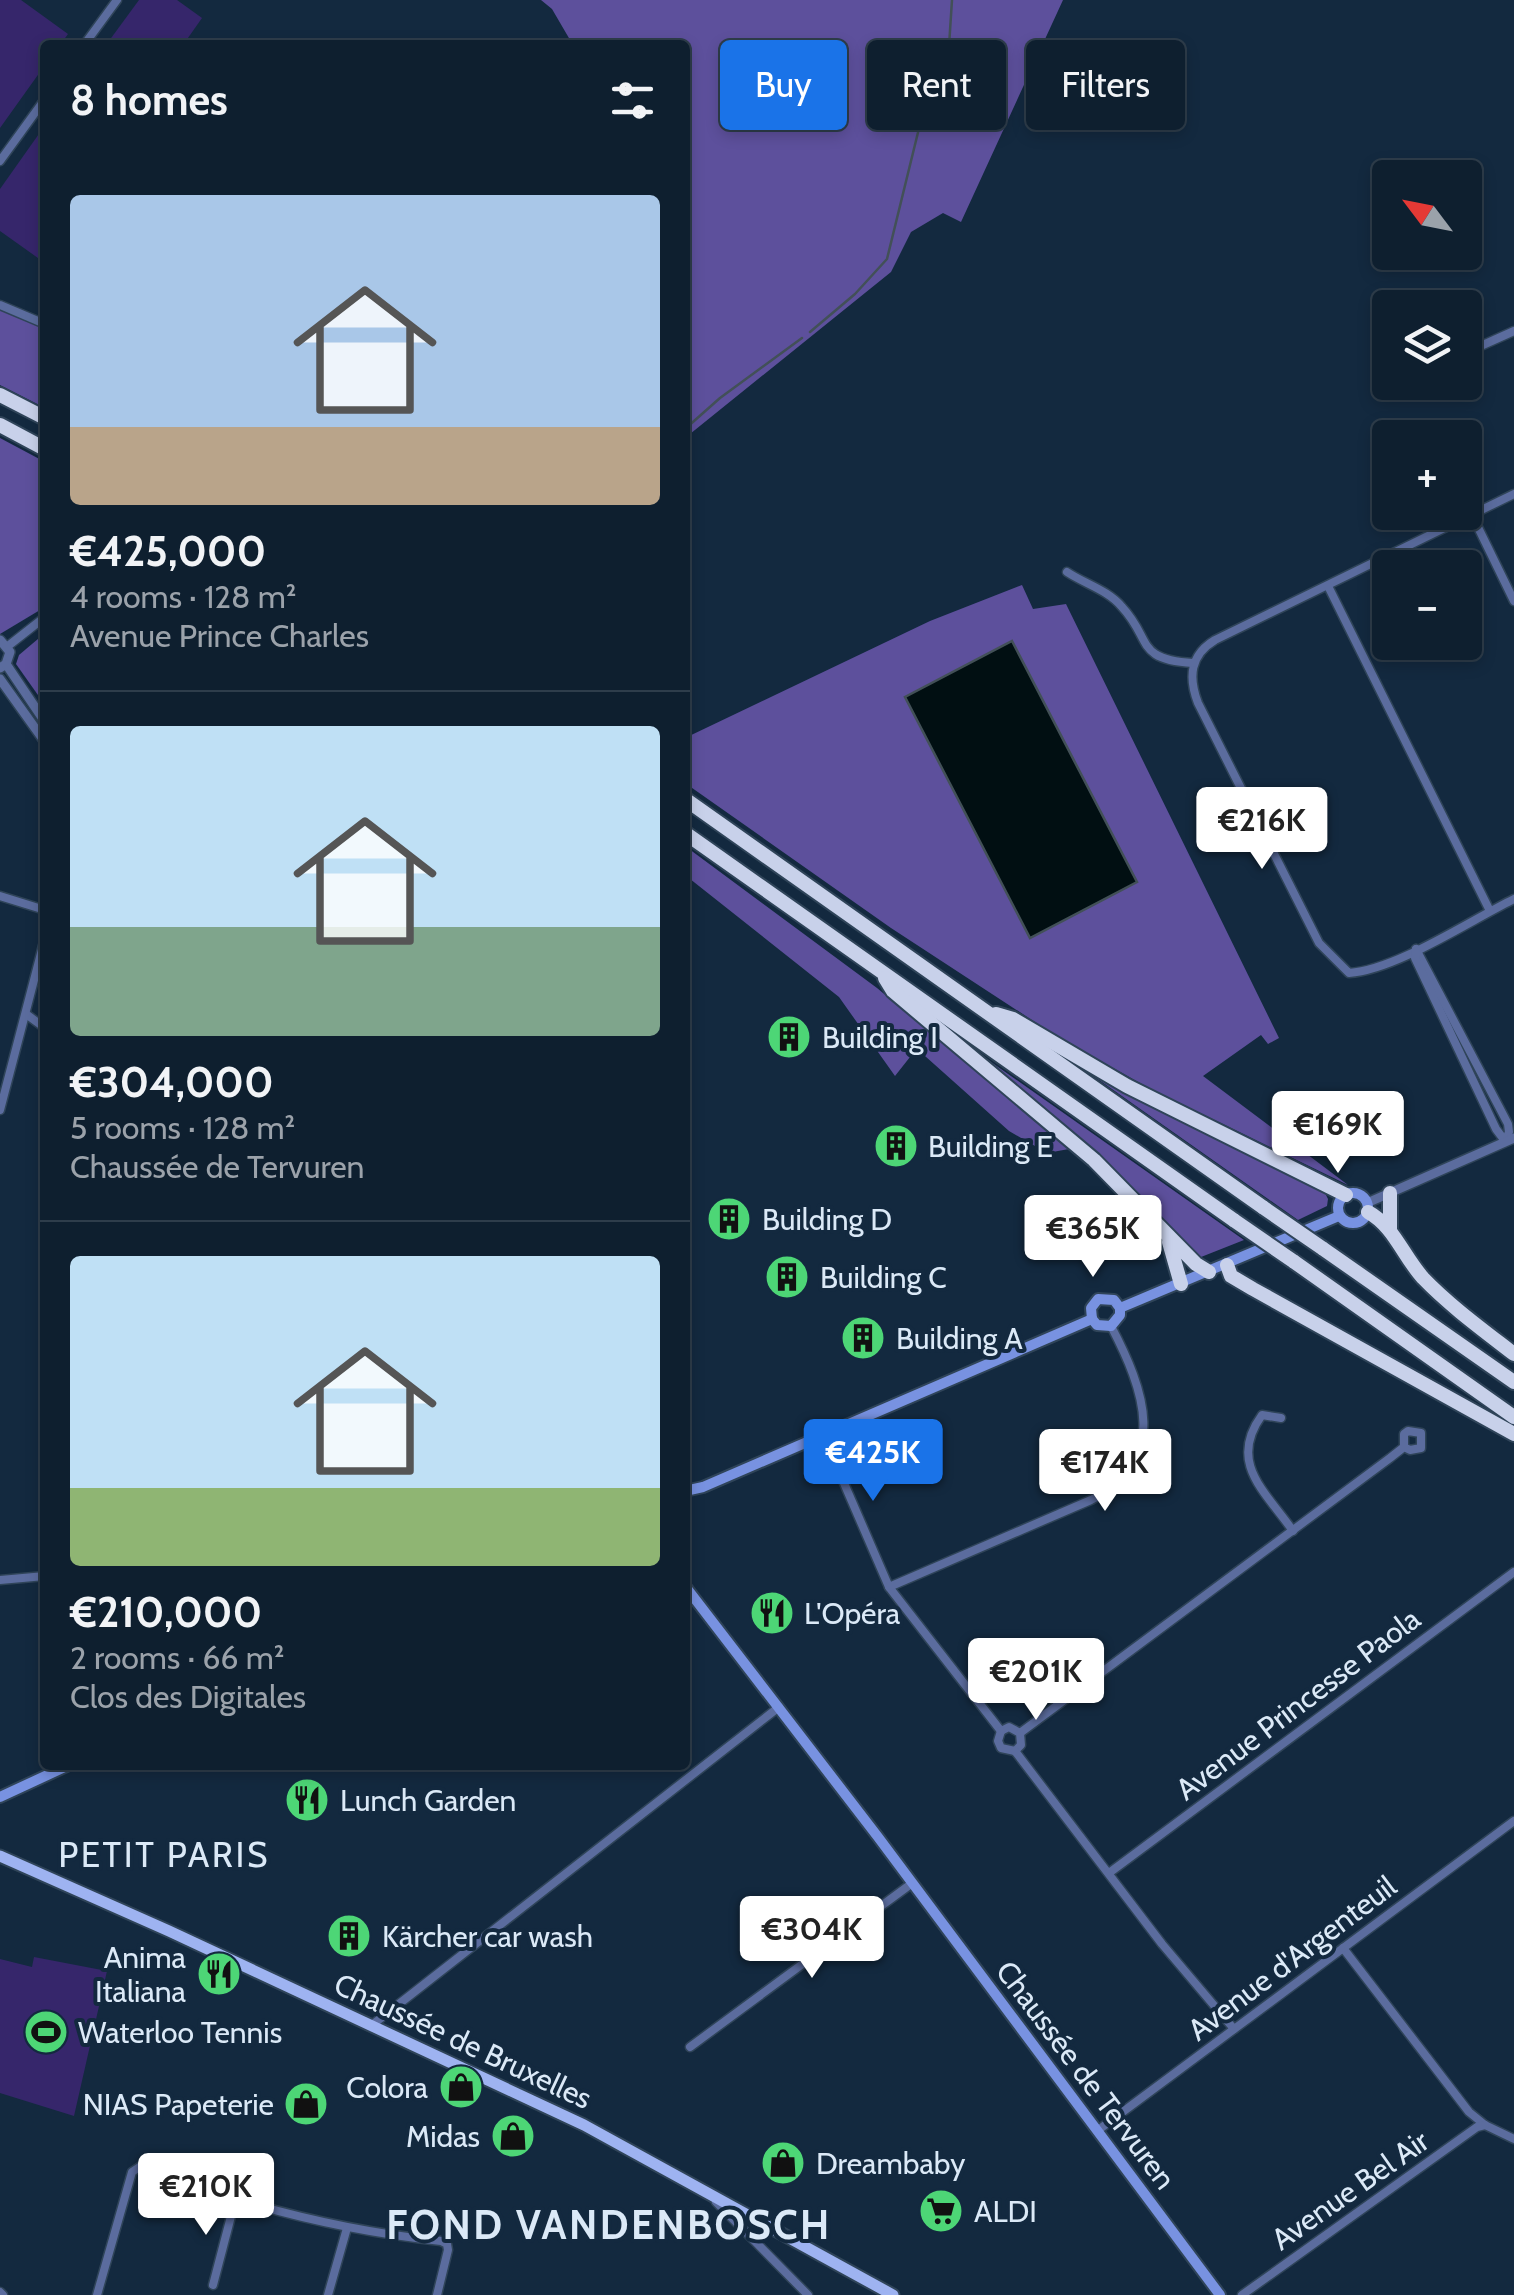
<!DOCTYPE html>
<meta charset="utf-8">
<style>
:root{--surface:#0e1f2f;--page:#172737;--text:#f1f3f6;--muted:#9ba2aa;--line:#2e3d4b;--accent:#1a73e8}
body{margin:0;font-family:Cabin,sans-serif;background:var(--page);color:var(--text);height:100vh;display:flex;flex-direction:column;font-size:38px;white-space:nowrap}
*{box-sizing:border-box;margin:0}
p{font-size:32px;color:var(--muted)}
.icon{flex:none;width:55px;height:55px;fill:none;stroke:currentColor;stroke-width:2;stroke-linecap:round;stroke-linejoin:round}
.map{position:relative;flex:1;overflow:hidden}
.drawer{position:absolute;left:40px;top:40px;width:650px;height:1730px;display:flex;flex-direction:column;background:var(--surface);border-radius:10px;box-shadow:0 5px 15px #0003,0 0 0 2px var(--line)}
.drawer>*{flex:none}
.guide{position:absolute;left:720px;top:40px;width:642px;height:90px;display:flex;gap:20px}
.needle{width:65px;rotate:302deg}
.tools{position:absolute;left:1372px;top:160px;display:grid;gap:20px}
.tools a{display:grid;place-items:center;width:110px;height:110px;border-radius:10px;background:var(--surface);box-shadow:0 5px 15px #0003,0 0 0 2px var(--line);font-size:50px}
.price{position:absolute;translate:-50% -85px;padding:0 22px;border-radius:10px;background:#fff;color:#222;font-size:32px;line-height:65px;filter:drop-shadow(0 2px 5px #0008)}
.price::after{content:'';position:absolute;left:50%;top:60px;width:30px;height:22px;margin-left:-15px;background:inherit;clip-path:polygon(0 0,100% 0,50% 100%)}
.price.on{background:var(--accent);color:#fff}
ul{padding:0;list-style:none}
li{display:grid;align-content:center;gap:20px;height:530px;padding:0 30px}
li+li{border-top:2px solid var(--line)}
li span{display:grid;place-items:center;height:310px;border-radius:10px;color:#555}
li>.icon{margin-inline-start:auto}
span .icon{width:180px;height:180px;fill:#fffc;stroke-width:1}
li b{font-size:42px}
h2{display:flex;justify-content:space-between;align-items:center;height:120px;padding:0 30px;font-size:42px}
.chip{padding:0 35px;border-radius:10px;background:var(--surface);box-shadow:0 5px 15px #0003,0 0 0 2px var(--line);font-size:35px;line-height:90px}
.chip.on{background:var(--accent);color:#fff}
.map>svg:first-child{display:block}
</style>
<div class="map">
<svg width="1514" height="2295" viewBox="0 0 1514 2295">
<rect width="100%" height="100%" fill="#13293f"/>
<g fill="#36266b">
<path d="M0 0H21L68 34 60 45H45V65L0 128Z"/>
<path d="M139 0H177L202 18 183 45H106Z"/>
<path d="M41 131 45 134V263L0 231V189Z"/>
<path d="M34 1957 107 1971 74 2116 0 2093V1959L32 1967Z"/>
</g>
<g fill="#5d509c">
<path d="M541 0H1063L961 222 943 213 911 232 891 272 685 438V45H573L552 9Z"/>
<path d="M0 308 45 328V408L0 385Z"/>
<path d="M0 438 45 462V607L0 634Z"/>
<path d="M1022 585 1033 609 1066 604 1279 1038 1268 1044 1261 1035 1203 1076 1348 1185 1149 1088 1061 1039 891 928 685 783V738L930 621Z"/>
<path d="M45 633V705L16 664 19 655Z"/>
<path d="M685 846 877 988 1069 1149 1047 1153 1009 1131 925 1056 910 1057 895 1076 839 997 685 875Z"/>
<path d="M981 1055 1244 1240 1196 1259 1082 1142Z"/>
<path d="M1075 1063 1324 1191 1328 1199 1327 1206 1298 1220Z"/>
</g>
<path fill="#010f12" stroke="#425057" stroke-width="2.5" d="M1012 641 1137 882 1030 938 905 697Z"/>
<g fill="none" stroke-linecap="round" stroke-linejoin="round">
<g stroke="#425057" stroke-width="2.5">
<path d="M810 332 855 294 887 259 923 112 945 87 947 77 952 0"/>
<path d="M685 429 720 398 802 338"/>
</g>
<defs>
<g id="minor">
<path d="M84 45 117 0"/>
<path d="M0 161 45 99"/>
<path d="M0 305 45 324"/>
<path d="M1465 353 1514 331"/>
<path d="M1514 494 1215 640C1190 655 1188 677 1198 703L1319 943 1349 973C1396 970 1469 921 1514 899"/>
<path d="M1472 515 1514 601"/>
<path d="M1067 572C1085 584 1108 590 1122 607 1152 639 1135 660 1193 663"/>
<path d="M1328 586 1490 911"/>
<path d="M8 646 45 617"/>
<path d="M0 896 45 910"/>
<path d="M1416 949 1508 1124 1509 1132 1505 1141"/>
<path d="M1416 949 1415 958 1496 1129 1505 1141"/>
<path d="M26 1014 45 1028"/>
<path d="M0 1110 45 938"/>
<path d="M1281 1418 1262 1415C1227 1463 1266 1492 1293 1531"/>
<path d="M824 1437 889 1587 1001 1731"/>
<path d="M0 1580 45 1576"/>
<path d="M889 1587 1091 1500C1171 1461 1144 1389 1111 1326"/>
<path d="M1001 1731 1009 1727 1020 1733 1021 1745 1015 1751"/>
<path d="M1001 1731 998 1741 1001 1748 1015 1751"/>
<path d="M1020 1733 1390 1458 1404 1447V1434L1408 1431 1421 1433V1448L1410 1450 1404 1447"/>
<path d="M1015 1751 1162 1944 1234 2029"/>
<path d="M1109 1873 1514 1572"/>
<path d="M1343 1948 1469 2112 1485 2125 1514 2139"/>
<path d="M372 2025 779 1707"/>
<path d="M690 2047 911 1884"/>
<path d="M1097 2131 1514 1821"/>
<path d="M716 2202 808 2295"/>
<path d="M213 2285 235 2201"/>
<path d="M0 2292 3 2295"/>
<path d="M97 2295 132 2172 141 2166C238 2204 337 2230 441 2241L447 2244 448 2250 437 2295"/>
<path d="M328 2295 347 2228"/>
<path d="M1242 2295 1477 2127 1485 2125"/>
</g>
<g id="tertiary">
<path d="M0 640 10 652 6 664 0 668"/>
<path d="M6 664 45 722"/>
<path d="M0 679 45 742"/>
<path d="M1367 1203 1514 1138"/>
</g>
<g id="secondary">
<circle cx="1353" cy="1208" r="15"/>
<path d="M1120 1308 1339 1216"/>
<path d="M1092 1319 1091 1308 1098 1299 1114 1300 1120 1308"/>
<path d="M1092 1319 1097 1325 1111 1326 1120 1315V1308"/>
<path d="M685 1491 703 1487 1092 1319"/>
<path d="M685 1586 878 1837 1220 2295"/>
<path d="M0 1797 69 1765"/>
</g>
<path id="primary" d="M0 1856 169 1931 584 2125 893 2295"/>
<g id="motorway">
<path d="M0 395 45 418"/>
<path d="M0 425 45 449"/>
<path d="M685 799 1264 1208"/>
<path d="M685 833 1235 1221"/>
<path d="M885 978 893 991 1094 1160 1196 1264 1209 1272"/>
<path d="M996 1014 1013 1019 1127 1086 1346 1195"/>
<path d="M1368 1212C1394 1226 1403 1256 1423 1278 1450 1306 1483 1330 1514 1354"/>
<path d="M1390 1230V1193"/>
<path d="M1169 1242 1181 1284"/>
<path d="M1322 1248 1514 1382"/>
<path d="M1293 1261 1514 1417"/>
<path d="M1227 1265 1231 1276 1253 1289 1514 1434"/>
</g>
</defs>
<use href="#minor" stroke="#2f4459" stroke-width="11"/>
<use href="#tertiary" stroke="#2f4459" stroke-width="12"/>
<use href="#secondary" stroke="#2f4459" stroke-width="14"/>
<use href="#primary" stroke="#2f4459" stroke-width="15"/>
<use href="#motorway" stroke="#2f4459" stroke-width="18"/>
<use href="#minor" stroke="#5b6c9e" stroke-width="8"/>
<use href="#tertiary" stroke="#5b6c9e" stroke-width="9"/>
<use href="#secondary" stroke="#7892e1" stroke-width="10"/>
<use href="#primary" stroke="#9eb3f1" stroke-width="11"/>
<use href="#motorway" stroke="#c8d1ea" stroke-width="14"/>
<defs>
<g id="motorway-bridge">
<path d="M1264 1208 1322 1248"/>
<path d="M1235 1221 1293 1261"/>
</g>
</defs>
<use href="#motorway-bridge" stroke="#2f4459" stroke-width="18" stroke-linecap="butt"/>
<use href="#motorway-bridge" stroke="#c8d1ea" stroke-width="14"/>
</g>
<defs>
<symbol id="building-disc" viewBox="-11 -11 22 22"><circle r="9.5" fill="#4dd676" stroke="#13293f"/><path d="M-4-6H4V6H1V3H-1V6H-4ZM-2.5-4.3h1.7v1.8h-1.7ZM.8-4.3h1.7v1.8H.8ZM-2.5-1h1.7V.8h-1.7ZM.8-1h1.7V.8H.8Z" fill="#111"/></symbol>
<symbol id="restaurant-disc" viewBox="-11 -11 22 22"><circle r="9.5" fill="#4dd676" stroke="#13293f"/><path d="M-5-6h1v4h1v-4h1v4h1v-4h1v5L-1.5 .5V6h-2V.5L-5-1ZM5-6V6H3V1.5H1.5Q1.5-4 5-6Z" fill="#111"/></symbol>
<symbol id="stadium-disc" viewBox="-11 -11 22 22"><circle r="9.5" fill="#4dd676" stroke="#13293f"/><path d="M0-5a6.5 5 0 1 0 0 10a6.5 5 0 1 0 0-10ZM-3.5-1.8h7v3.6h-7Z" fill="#111"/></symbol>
<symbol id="shop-disc" viewBox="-11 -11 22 22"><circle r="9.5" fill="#4dd676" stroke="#13293f"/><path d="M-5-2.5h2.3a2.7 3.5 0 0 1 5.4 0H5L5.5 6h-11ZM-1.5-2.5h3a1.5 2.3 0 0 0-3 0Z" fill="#111"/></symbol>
<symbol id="supermarket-disc" viewBox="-11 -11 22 22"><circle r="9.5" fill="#4dd676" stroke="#13293f"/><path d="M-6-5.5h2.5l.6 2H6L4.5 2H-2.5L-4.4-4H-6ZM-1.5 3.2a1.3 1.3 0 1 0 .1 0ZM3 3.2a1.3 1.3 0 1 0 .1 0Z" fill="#111"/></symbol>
</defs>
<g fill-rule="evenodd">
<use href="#building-disc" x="764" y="1012" width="50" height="50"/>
<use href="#building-disc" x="871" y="1121" width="50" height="50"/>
<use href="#building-disc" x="704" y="1194" width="50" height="50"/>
<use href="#building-disc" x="762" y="1252" width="50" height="50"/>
<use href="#building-disc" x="838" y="1313" width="50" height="50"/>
<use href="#restaurant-disc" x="747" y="1588" width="50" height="50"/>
<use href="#restaurant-disc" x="282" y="1775" width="50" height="50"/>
<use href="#building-disc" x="324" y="1911" width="50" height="50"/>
<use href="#restaurant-disc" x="194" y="1949" width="50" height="50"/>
<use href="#stadium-disc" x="21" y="2007" width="50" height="50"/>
<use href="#shop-disc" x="436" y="2062" width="50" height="50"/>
<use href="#shop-disc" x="281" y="2079" width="50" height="50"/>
<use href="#shop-disc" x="488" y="2111" width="50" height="50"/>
<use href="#shop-disc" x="758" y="2138" width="50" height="50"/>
<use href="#supermarket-disc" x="916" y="2186" width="50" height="50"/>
</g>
<g text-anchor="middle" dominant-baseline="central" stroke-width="8" stroke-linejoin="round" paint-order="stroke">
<g font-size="30" fill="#dbe9f7" stroke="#13293f" text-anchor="start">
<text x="822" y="1037">Building I</text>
<text x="928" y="1146">Building E</text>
<text x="762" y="1219">Building D</text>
<text x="820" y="1277">Building C</text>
<text x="896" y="1338">Building A</text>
<text x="804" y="1613">L'Opéra</text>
<text x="340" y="1800">Lunch Garden</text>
<text x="382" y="1936">Kärcher car wash</text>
<text x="186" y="1957" text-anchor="end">Anima<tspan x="186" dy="34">Italiana</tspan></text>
<text x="78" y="2032">Waterloo Tennis</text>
<text x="428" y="2087" text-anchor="end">Colora</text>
<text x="274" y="2104" text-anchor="end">NIAS Papeterie</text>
<text x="480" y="2136" text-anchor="end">Midas</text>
<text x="816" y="2163">Dreambaby</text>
<text x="974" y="2211">ALDI</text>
</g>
<g font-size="30" fill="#dbe9f7" stroke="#13293f">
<text transform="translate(1298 1704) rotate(-37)">Avenue Princesse Paola</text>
<text transform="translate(1292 1958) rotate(-37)">Avenue d'Argenteuil</text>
<text transform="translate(463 2041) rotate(25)">Chaussée de Bruxelles</text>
<text transform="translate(1086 2075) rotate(53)">Chaussée de Tervuren</text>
<text transform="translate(1350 2190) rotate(-35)">Avenue Bel Air</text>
</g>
<g font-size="35" letter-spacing="2.5" fill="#dbe9f7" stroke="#13293f">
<text x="164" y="1854">PETIT PARIS</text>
</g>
<g font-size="40" font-weight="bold" letter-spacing="2.5" fill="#dbe9f7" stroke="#13293f">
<text x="609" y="2224">FOND VANDENBOSCH</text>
</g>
</g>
</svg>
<div class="tools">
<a><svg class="needle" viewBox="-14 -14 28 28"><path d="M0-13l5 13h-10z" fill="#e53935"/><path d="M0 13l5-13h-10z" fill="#9ba2aa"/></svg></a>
<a><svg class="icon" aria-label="layers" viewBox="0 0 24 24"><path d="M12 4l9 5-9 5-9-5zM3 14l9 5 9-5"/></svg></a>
<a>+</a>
<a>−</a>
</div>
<b class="price" style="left:1262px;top:872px">€216K</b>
<b class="price" style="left:1338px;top:1176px">€169K</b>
<b class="price" style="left:1093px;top:1280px">€365K</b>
<b class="price on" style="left:873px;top:1504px">€425K</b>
<b class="price" style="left:1105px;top:1514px">€174K</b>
<b class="price" style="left:1036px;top:1723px">€201K</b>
<b class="price" style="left:812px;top:1981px">€304K</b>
<b class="price" style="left:206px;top:2238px">€210K</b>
<div class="guide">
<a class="chip on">Buy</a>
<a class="chip">Rent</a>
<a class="chip">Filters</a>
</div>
<section class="drawer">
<h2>8 homes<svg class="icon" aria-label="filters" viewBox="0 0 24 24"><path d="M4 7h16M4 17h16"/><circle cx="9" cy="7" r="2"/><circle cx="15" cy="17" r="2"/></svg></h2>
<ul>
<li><span style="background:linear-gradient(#a9c7e8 75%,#b9a48a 0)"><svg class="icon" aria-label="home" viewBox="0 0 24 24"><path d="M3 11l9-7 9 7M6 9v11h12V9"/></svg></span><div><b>€425,000</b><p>4 rooms · 128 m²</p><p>Avenue Prince Charles</p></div></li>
<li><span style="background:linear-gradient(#bfe0f5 65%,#7fa58c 0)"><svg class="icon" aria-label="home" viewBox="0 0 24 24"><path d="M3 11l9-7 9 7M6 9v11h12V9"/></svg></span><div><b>€304,000</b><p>5 rooms · 128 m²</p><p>Chaussée de Tervuren</p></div></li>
<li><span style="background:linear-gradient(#bfe0f5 75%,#8fb573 0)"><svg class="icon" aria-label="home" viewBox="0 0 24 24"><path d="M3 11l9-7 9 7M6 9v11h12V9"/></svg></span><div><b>€210,000</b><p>2 rooms · 66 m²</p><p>Clos des Digitales</p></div></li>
</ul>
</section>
</div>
